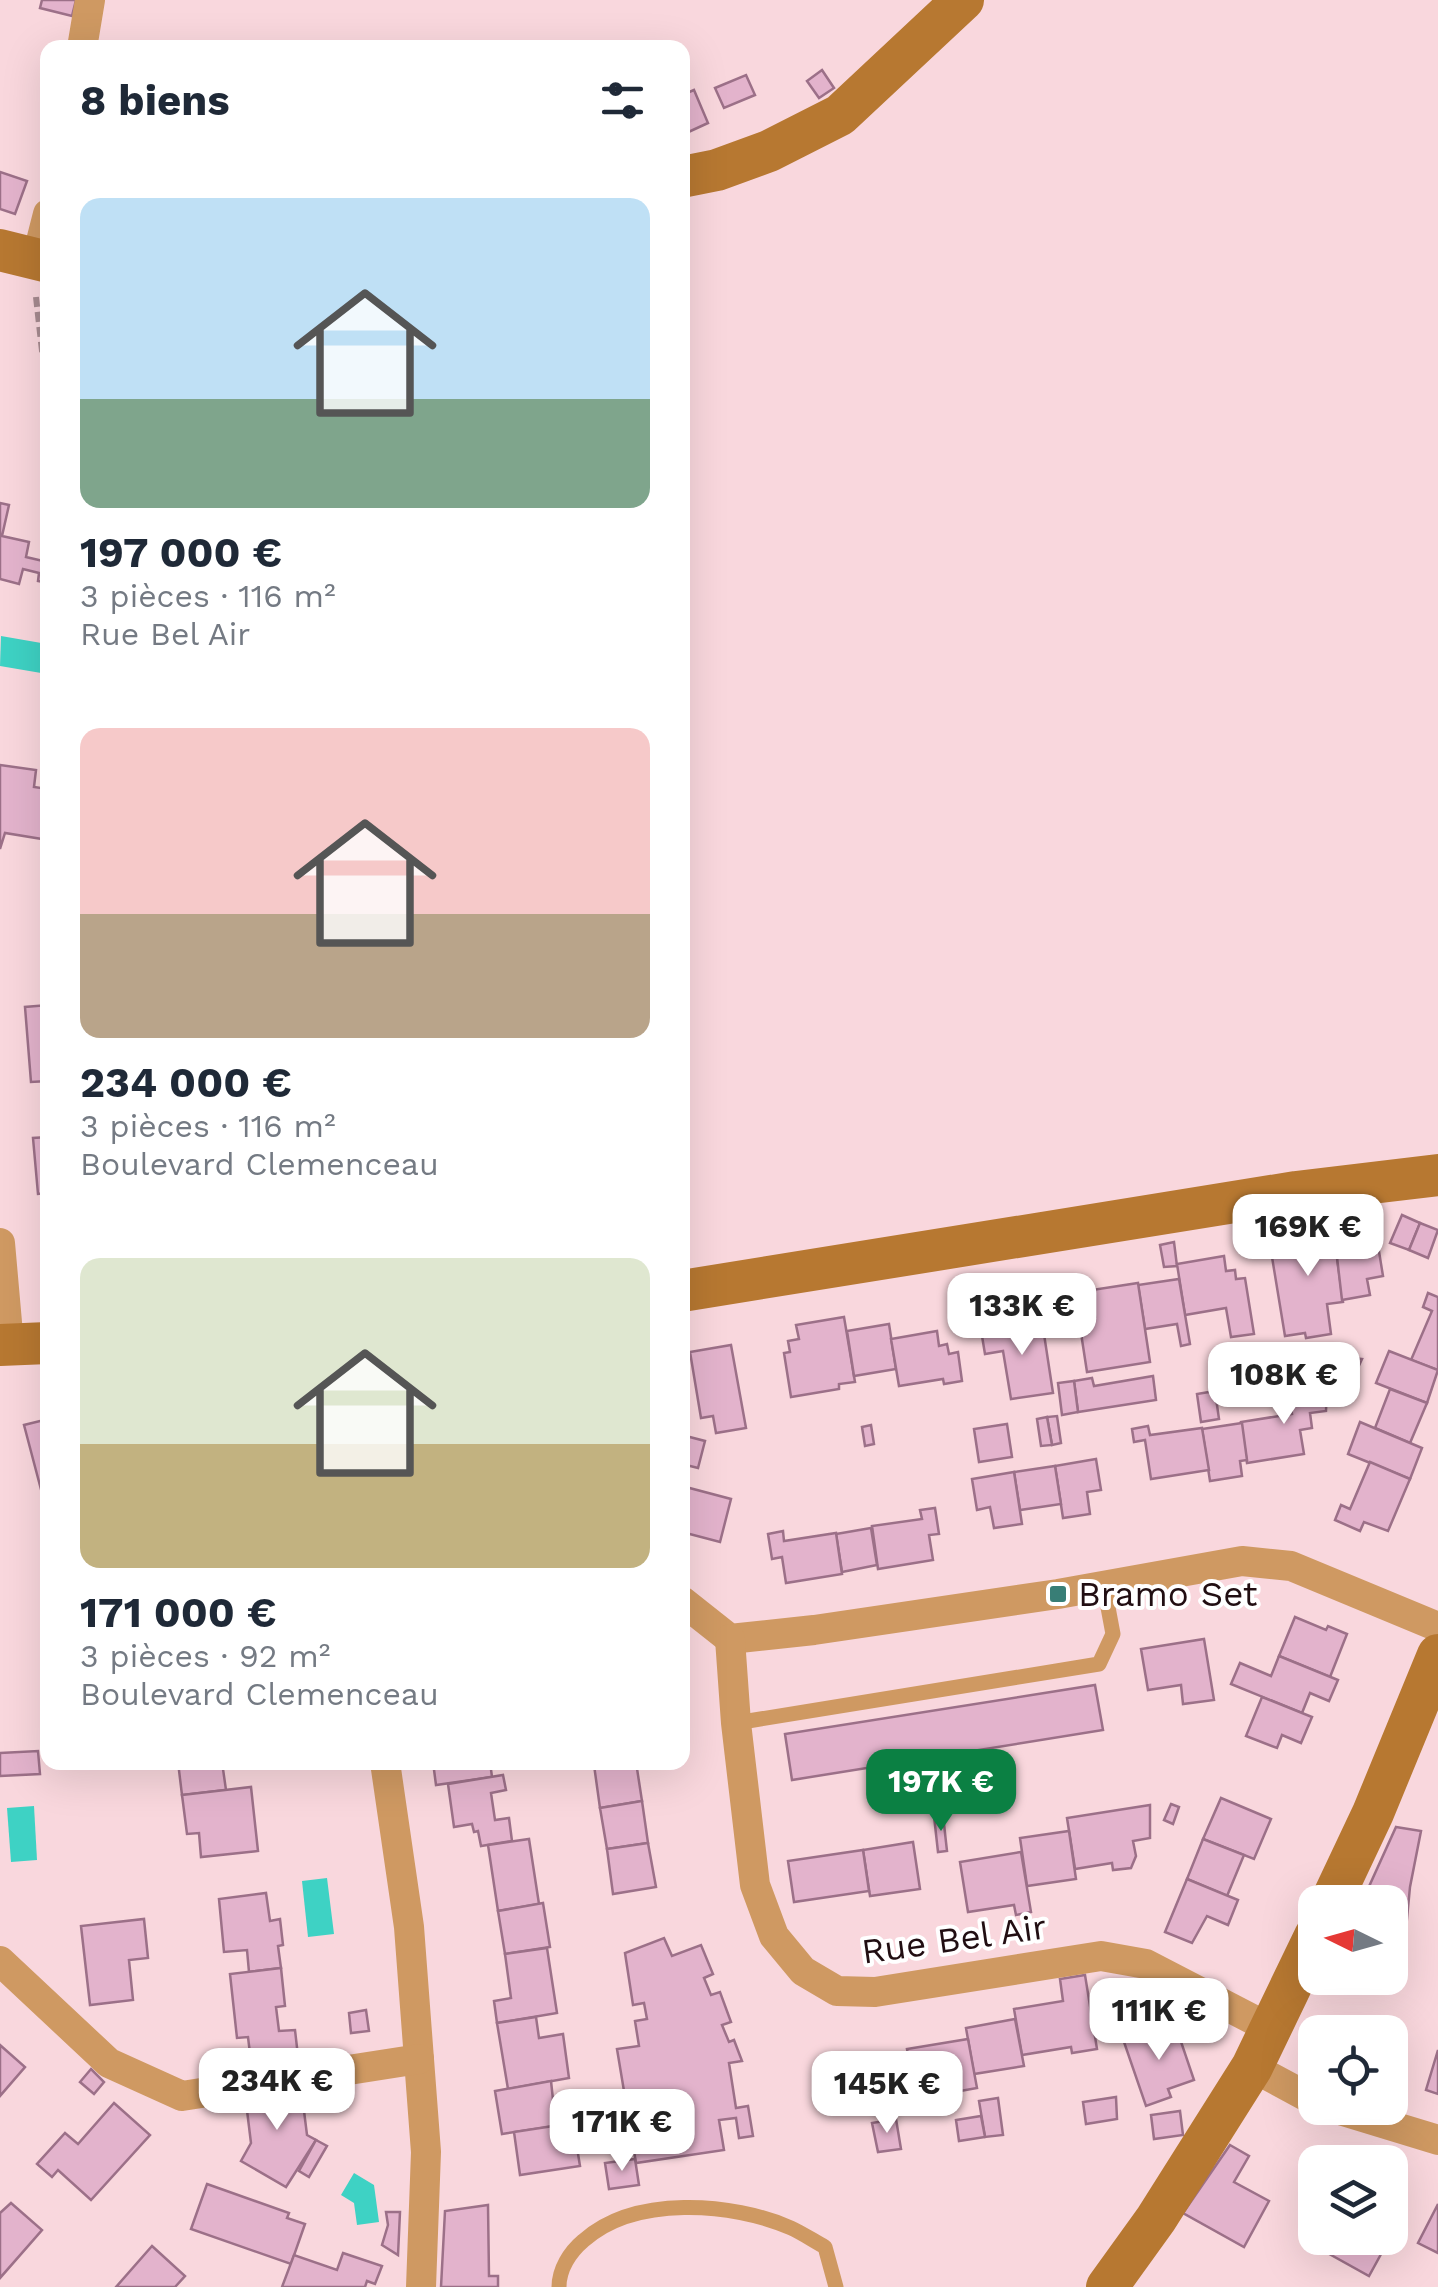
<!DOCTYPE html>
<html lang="fr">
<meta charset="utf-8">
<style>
:root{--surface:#fff;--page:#f6f6f7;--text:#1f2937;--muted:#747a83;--accent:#0b8043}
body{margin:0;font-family:"Work Sans",sans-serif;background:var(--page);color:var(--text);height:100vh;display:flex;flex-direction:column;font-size:38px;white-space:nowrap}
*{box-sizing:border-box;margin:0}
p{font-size:32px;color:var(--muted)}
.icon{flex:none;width:55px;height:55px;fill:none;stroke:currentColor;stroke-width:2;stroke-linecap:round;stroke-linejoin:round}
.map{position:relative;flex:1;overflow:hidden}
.side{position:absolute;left:40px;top:40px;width:650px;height:1730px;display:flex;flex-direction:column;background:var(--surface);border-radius:20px;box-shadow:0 10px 40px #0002}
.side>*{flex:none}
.needle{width:65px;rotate:275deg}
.fabs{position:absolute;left:1298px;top:1885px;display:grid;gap:20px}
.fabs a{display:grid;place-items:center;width:110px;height:110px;border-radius:20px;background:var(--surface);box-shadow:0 10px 40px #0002;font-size:50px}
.price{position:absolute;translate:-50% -85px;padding:0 22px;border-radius:20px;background:#fff;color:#222;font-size:32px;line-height:65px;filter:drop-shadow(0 2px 5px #0008)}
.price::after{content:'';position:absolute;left:50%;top:60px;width:30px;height:22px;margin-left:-15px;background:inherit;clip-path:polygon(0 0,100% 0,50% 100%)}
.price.selected{background:var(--accent);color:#fff}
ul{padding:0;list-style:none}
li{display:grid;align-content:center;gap:20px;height:530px;padding:0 40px}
li span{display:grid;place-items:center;height:310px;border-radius:20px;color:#555}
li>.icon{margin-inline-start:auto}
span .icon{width:180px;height:180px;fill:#fffc;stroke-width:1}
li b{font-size:42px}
h2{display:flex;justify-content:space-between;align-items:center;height:120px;padding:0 40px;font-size:42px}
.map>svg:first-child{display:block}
</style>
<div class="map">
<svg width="1438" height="2287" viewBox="0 0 1438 2287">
<rect width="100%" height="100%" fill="#f9d7dd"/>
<g fill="#3ed2c4">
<path d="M1 636 47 644V674L0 666Z"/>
<path d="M34 1806 37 1860 11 1862 7 1808Z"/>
<path d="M327 1878 334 1934 308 1937 302 1881Z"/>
<path d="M354 2173 374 2185 379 2222 357 2225 354 2203 341 2195Z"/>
</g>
<g fill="#e3b3cc" stroke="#9c7088" stroke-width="2.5">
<path d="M42 0H76L72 16 40 8Z"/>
<path d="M822 70 834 88 819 98 807 81Z"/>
<path d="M746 75 755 95 724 108 715 88Z"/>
<path d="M694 90 708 123 682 135V95Z"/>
<path d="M0 172 27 181 15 214 0 209Z"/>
<path d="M0 503 9 505 2 536 29 542 26 557 43 561 48 541V583L38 581 39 573 23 569 19 584 0 579Z"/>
<path d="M0 765 36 770 34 787 48 789V840L5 833 0 849Z"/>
<path d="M48 1005V1081L31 1082 25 1007Z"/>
<path d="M48 1137V1193L38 1194 33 1138Z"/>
<path d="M1402 1215 1420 1223 1409 1250 1390 1243Z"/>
<path d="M1332 1221 1343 1302 1327 1304 1331 1334 1306 1338 1305 1333 1285 1336 1271 1251 1286 1248 1283 1230Z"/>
<path d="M1420 1223 1438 1230 1428 1258 1409 1250Z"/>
<path d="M1376 1233 1383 1276 1367 1279 1370 1295 1342 1300 1335 1240Z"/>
<path d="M1174 1242 1177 1266 1164 1267 1160 1245Z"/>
<path d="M1224 1256 1226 1271 1235 1270 1236 1279 1245 1278 1254 1334 1231 1337 1226 1308 1185 1315 1177 1264Z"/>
<path d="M1179 1279 1190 1344 1181 1346 1177 1324 1145 1329 1138 1285Z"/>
<path d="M1138 1283 1150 1362 1087 1372 1079 1320 1095 1317 1092 1290Z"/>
<path d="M1428 1293 1438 1297V1370L1411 1360 1432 1311 1423 1307Z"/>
<path d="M844 1317 855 1382 839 1384V1389L791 1397 784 1353 790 1352 788 1341 799 1339 796 1325Z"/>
<path d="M1042 1321 1053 1393 1011 1399 1003 1351 985 1354 981 1330Z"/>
<path d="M889 1324 896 1369 854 1376 847 1331Z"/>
<path d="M937 1331 939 1346 947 1344 949 1354 958 1352 962 1381 944 1384 943 1379 899 1386 891 1339Z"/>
<path d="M731 1345 746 1428 716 1433 713 1416 701 1418 690 1352Z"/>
<path d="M1389 1351 1438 1370 1427 1403 1376 1383Z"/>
<path d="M1346 1357 1362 1359 1356 1372 1347 1369Z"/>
<path d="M1153 1376 1156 1400 1078 1412 1074 1381 1092 1378 1094 1386Z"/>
<path d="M1074 1381 1078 1412 1062 1415 1058 1383Z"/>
<path d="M1327 1385 1326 1411 1310 1413 1312 1428 1300 1430 1304 1454 1247 1463 1241 1422 1292 1414 1289 1390Z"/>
<path d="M1390 1389 1427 1403 1410 1443 1375 1428Z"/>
<path d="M1215 1391 1219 1419 1201 1422 1197 1394Z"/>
<path d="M1057 1416 1061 1443 1052 1445 1047 1417Z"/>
<path d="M1047 1417 1052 1445 1041 1446 1037 1419Z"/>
<path d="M48 1419V1516L24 1425Z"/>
<path d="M1360 1422 1422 1448 1410 1479 1348 1454Z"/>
<path d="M1242 1423 1247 1460 1240 1461 1242 1476 1210 1481 1202 1429Z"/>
<path d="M1007 1424 1012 1457 979 1462 974 1429Z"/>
<path d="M871 1425 874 1444 865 1446 862 1427Z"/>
<path d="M1148 1426 1150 1435 1202 1428 1209 1470 1151 1479 1145 1440 1134 1442 1132 1429Z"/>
<path d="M682 1435 705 1441 698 1468 682 1464Z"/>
<path d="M1096 1459 1101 1490 1087 1492 1090 1514 1063 1518 1055 1466Z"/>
<path d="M1370 1462 1410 1479 1388 1531 1364 1522 1360 1531 1335 1520 1341 1505 1350 1509Z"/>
<path d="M1055 1466 1061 1504 1020 1510 1014 1472Z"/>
<path d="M1014 1472 1022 1524 994 1528 990 1507 977 1510 972 1479Z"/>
<path d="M682 1486 731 1499 720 1542 682 1532Z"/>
<path d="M935 1508 939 1534 929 1535 933 1560 878 1569 872 1526 922 1519 920 1510Z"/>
<path d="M871 1528 877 1565 842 1572 836 1534Z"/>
<path d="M783 1531 784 1541 836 1533 842 1574 786 1583 782 1557 772 1559 768 1534Z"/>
<path d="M1295 1617 1326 1630 1328 1626 1347 1634 1330 1677 1279 1656Z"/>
<path d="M1204 1639 1214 1700 1183 1704 1181 1685 1148 1690 1141 1649Z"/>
<path d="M1279 1656 1338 1680 1329 1701 1310 1693 1302 1713 1231 1684 1240 1663 1271 1676Z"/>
<path d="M1095 1685 1103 1730 792 1780 785 1734Z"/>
<path d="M1262 1697 1312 1717 1301 1743 1282 1735 1277 1748 1246 1736Z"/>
<path d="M38 1751 40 1774 0 1776V1753Z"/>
<path d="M178 1762H222L226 1790 182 1795Z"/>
<path d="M433 1762H490L492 1777 436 1785Z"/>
<path d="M611 1762H636L642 1801 600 1808 594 1765Z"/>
<path d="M503 1775 506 1790 491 1793 495 1820 509 1818 512 1841 481 1846 478 1831 474 1832 472 1824 454 1827 448 1784Z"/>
<path d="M251 1787 258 1851 201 1857 199 1833 187 1834 182 1795Z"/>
<path d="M1221 1798 1271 1819 1254 1859 1203 1839Z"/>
<path d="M642 1801 648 1843 607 1849 600 1808Z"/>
<path d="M1171 1804 1179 1807 1173 1824 1164 1820Z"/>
<path d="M1150 1805V1838L1133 1841 1136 1856 1131 1868 1113 1870 1112 1863 1075 1869 1067 1818Z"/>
<path d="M943 1815 947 1851 938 1852 934 1816Z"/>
<path d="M1396 1827 1421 1831 1410 1887 1406 1929 1390 1927V1902H1362Z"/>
<path d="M1069 1831 1076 1879 1027 1886 1020 1838Z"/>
<path d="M529 1839 539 1904 498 1911 488 1845Z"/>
<path d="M1203 1839 1244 1855 1227 1896 1187 1879Z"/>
<path d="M913 1842 920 1889 870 1896 863 1850Z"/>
<path d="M648 1843 656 1887 613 1894 607 1849Z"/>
<path d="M863 1850 869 1891 794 1902 788 1861Z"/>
<path d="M1021 1852 1031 1912 1016 1915 1014 1905 968 1912 960 1862Z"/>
<path d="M1187 1879 1238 1900 1228 1925 1207 1916 1192 1943 1165 1932Z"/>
<path d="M266 1893 270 1921 280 1919 283 1945 278 1946 281 1968 249 1972 247 1950 224 1952 219 1899Z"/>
<path d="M543 1903 550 1947 505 1954 498 1911Z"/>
<path d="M144 1919 148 1958 129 1960 133 2000 90 2005 81 1926Z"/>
<path d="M664 1938 672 1956 701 1945 713 1974 704 1978 711 1995 720 1992 731 2022 722 2025 729 2042 734 2040 742 2061 729 2063 736 2108 748 2106 753 2136 739 2138 736 2118 719 2120 724 2150 636 2163 617 2049 639 2046 635 2021 647 2019 644 2003 633 2005 625 1953Z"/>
<path d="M547 1948 557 2013 497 2023 494 2001 511 1998 505 1954Z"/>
<path d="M281 1968 285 2006 276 2007 279 2031 295 2030 299 2065 252 2070 248 2037 237 2038 230 1974Z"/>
<path d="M1085 1975 1097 2049 1072 2053 1071 2047 1022 2055 1014 2009 1063 2001 1060 1979Z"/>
<path d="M366 2010 369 2031 351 2033 349 2013Z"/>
<path d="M536 2017 539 2038 563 2034 569 2078 508 2089 497 2023Z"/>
<path d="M1015 2019 1024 2066 974 2074 966 2028Z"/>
<path d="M1175 2024 1194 2080 1168 2089 1171 2097 1146 2106 1124 2042Z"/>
<path d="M968 2039 977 2088 916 2099 907 2049Z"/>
<path d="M0 2045 25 2067 0 2096Z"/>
<path d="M1438 2050V2094L1426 2090Z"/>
<path d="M91 2069 104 2082 94 2094 80 2082Z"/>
<path d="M551 2081 554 2109 572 2106 575 2123 502 2134 495 2091Z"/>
<path d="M301 2087 307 2135 316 2140 286 2187 241 2161 251 2143 245 2094Z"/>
<path d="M1116 2097 1117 2119 1086 2124 1083 2102Z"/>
<path d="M998 2098 1003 2135 985 2137 979 2101Z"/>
<path d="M114 2103 150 2135 91 2200 58 2170 52 2177 37 2164 65 2133 78 2144Z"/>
<path d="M1180 2111 1183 2135 1154 2139 1151 2115Z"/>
<path d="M981 2116 985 2137 959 2141 956 2120Z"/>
<path d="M896 2119 901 2149 878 2152 872 2123Z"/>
<path d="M573 2123 580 2166 520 2175 514 2132Z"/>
<path d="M316 2140 327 2146 309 2177 299 2171Z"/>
<path d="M1230 2145 1249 2156 1234 2182 1269 2201 1244 2247 1183 2213Z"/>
<path d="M635 2159 639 2185 609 2189 605 2163Z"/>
<path d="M207 2184 289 2213 287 2218 305 2224 291 2264 191 2229Z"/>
<path d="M11 2203 42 2230 0 2278V2213Z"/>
<path d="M1438 2204V2253L1418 2243Z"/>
<path d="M488 2205 489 2276H498V2287H441L445 2211Z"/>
<path d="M1390 2206 1403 2214 1369 2276 1324 2251 1331 2238H1390Z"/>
<path d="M386 2212H400L398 2255 382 2245 388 2225Z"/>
<path d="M152 2246 185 2276 175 2287H116Z"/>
<path d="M343 2253 382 2266 375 2284 367 2281 365 2287H282L294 2255 337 2270Z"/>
</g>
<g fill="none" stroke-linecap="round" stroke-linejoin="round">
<path stroke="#a78b90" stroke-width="6" stroke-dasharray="10 5" stroke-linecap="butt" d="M36 297 42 351 48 369"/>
<g stroke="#cf9962" stroke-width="15">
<path d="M736 1723 1099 1664 1113 1634 1104 1586"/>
<path d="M559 2287C559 2269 570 2252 583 2241 634 2195 732 2202 791 2228 802 2233 814 2241 825 2247L836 2287"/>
</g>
<g stroke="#cf9962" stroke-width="30">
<path d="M82 48 90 0"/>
<path d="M36 261 48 214"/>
<path d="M0 1243 9 1345"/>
<path d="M682 1601 730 1639 814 1630 1058 1594 1242 1561 1291 1566 1438 1627"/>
<path d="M730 1639 736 1723 755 1885 774 1936 803 1971 837 1991 875 1992 1101 1956 1146 1964 1271 2029"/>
<path d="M385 1762 409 1927 426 2152 421 2287"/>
<path d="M0 1961 109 2063 182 2096 419 2059"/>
<path d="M1252 2067 1315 2101"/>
<path d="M1333 2108 1438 2140"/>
</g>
<g stroke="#b77831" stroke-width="42">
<path d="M682 177 717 170 769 151 840 115 963 0"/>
<path d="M0 250 48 262"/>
<path d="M682 1291 1296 1192 1438 1175"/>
<path d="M0 1345 48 1343"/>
<path d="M1331 1902 1373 1813 1438 1655"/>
<path d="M1107 2287 1156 2219 1252 2067 1315 1936"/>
</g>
</g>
<rect fill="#387e76" stroke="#fff" stroke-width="4" x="1048" y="1584" width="20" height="20" rx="5"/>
<g text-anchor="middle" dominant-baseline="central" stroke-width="8" stroke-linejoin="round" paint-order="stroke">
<g font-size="35" fill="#210e12" stroke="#fff" text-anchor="start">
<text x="1078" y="1594">Bramo Set</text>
</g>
<g font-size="35" fill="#210e12" stroke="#fff">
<text transform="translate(954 1939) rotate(-8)">Rue Bel Air</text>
</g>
</g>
</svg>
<div class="fabs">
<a><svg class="needle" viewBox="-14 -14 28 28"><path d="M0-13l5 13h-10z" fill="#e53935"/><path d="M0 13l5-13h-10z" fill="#747a83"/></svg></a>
<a><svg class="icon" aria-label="locate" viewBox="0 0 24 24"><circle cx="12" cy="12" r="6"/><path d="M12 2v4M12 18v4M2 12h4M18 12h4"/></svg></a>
<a><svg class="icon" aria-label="layers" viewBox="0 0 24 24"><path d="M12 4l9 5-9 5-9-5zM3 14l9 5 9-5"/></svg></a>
</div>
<b class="price" style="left:1308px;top:1279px">169K €</b>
<b class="price" style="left:1022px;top:1358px">133K €</b>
<b class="price" style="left:1284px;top:1427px">108K €</b>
<b class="price selected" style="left:941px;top:1834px">197K €</b>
<b class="price" style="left:1159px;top:2063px">111K €</b>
<b class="price" style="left:277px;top:2133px">234K €</b>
<b class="price" style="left:887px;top:2136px">145K €</b>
<b class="price" style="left:622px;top:2174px">171K €</b>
<section class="side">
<h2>8 biens<svg class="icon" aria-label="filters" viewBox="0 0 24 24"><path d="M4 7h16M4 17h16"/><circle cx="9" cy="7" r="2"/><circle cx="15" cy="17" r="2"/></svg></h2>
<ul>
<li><span style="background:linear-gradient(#bfe0f5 65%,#7fa58c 0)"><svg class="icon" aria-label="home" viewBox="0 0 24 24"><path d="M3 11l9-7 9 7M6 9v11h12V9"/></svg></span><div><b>197 000 €</b><p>3 pièces · 116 m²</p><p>Rue Bel Air</p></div></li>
<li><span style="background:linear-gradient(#f6c9c9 60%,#b9a48a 0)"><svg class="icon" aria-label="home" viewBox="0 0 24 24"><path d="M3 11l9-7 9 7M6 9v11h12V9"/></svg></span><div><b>234 000 €</b><p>3 pièces · 116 m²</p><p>Boulevard Clemenceau</p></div></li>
<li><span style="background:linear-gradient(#dfe7d0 60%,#c2b280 0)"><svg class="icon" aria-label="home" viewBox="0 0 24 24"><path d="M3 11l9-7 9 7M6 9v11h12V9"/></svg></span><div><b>171 000 €</b><p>3 pièces · 92 m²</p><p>Boulevard Clemenceau</p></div></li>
</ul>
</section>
</div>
